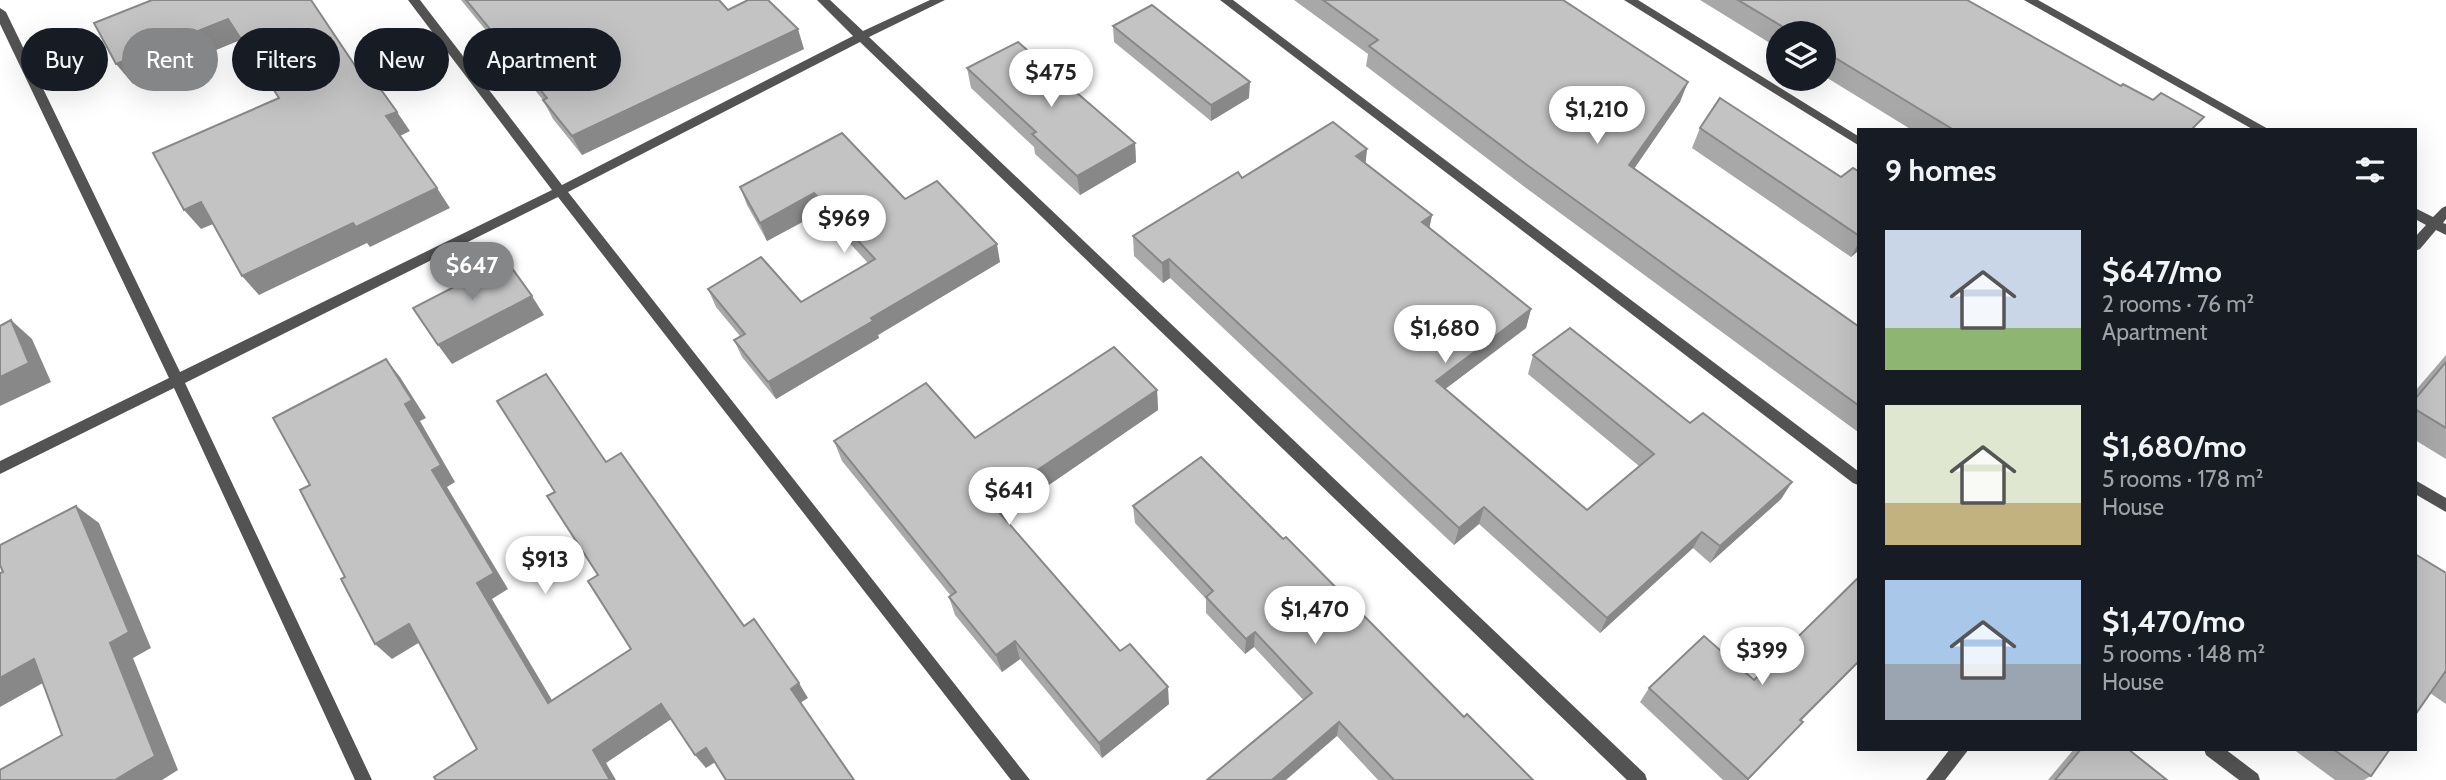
<!DOCTYPE html>
<meta charset="utf-8">
<style>
:root{--surface:#171b24;--page:#242831;--text:#f1f3f6;--muted:#9ea1a6;--accent:#858687}
body{margin:0;font-family:Cabin,sans-serif;background:var(--page);color:var(--text);height:100vh;display:flex;flex-direction:column;font-size:26px;white-space:nowrap}
*{box-sizing:border-box;margin:0}
p{font-size:23px;color:var(--muted)}
.icon{flex:none;width:38px;height:38px;fill:none;stroke:currentColor;stroke-width:2;stroke-linecap:round;stroke-linejoin:round}
.map{position:relative;flex:1;overflow:hidden}
.panel{position:absolute;left:1857px;top:128px;width:560px;height:623px;display:flex;flex-direction:column;background:var(--surface);border-radius:0px;box-shadow:0 7px 28px #0002}
.panel>*{flex:none}
.hud{position:absolute;left:21px;top:28px;width:665px;height:63px;display:flex;gap:14px}
.fabs{position:absolute;left:1766px;top:21px;display:grid;gap:14px}
.fabs a{display:grid;place-items:center;width:70px;height:70px;border-radius:50%;background:var(--surface);box-shadow:0 7px 28px #0002;font-size:35px}
.price{position:absolute;translate:-50% -60px;padding:0 16px;border-radius:24px;background:#fff;color:#222;font-size:23px;line-height:46px;filter:drop-shadow(0 2px 4px #0008)}
.price::after{content:'';position:absolute;left:50%;top:42px;width:21px;height:16px;margin-left:-10px;background:inherit;clip-path:polygon(0 0,100% 0,50% 100%)}
.price.active{background:var(--accent);color:#fff}
ul{padding:0;list-style:none}
li{display:flex;align-items:center;gap:21px;height:175px;padding:0 28px}
li span{display:grid;place-items:center;flex:none;width:196px;height:140px;border-radius:0px;color:#555}
li>.icon{margin-inline-start:auto}
span .icon{width:84px;height:84px;fill:#fffc;stroke-width:1}
li b{font-size:30px}
h2{display:flex;justify-content:space-between;align-items:center;height:84px;padding:0 28px;font-size:30px}
.pill{padding:0 24px;border-radius:32px;background:var(--surface);box-shadow:0 7px 28px #0002;font-size:24px;line-height:63px}
.pill.active{background:var(--accent);color:#fff}
.map>svg:first-child{display:block}
</style>
<div class="map">
<svg width="2446" height="780" viewBox="0 0 2446 780">
<rect width="100%" height="100%" fill="#fff"/>
<g fill="none" stroke-linecap="round" stroke-linejoin="round">
<g fill="#535353" fill-rule="evenodd">
<path d="M408 0H420L562 185 853 36 817 0H830L863 31 930 0H945L869 37 1645 774 1647 780H1627L860 42 568 192 1030 780H1011L558 197 185 383 372 780H355L174 388 0 474V461L169 378 0 24V8L6 12 180 372 552 190Z"/>
<path d="M1220 0H1233L1858 471V485L1853 483Z"/>
<path d="M1624 0H1638L1858 136V145Z"/>
<path d="M2024 0H2038L2270 130H2254Z"/>
<path d="M2446 206V219L2443 223 2446 224V235L2436 230 2420 249 2415 251V237L2426 225 2415 219V208L2433 217 2442 208Z"/>
<path d="M2415 480 2446 498V512L2415 494Z"/>
<path d="M1950 749H1969L1945 780H1926Z"/>
<path d="M2204 749H2225L2258 774 2260 780H2239L2206 755Z"/>
</g>
</g>
<g fill="#a8a8a8">
<path d="M461 0H719L728 10 804 49 582 155 553 119 543 100Z"/>
<path d="M1294 0H1563L1680 102 1634 168 1858 326V432L1522 185 1366 66 1368 54Z"/>
<path d="M1700 0H1967L2195 130H1912L1824 76V33H1778V48Z"/>
<path d="M1113 26 1249 98 1211 121 1114 42Z"/>
<path d="M967 68 1135 143 1136 162 1080 195 1035 154 1034 147 971 88Z"/>
<path d="M1700 128 1841 177 1858 171V251L1851 257 1692 148Z"/>
<path d="M1367 149 1365 163 1432 215 1429 228 1531 309 1526 328 1445 389 1587 510 1639 466 1528 374 1533 355 1690 423 1792 482 1781 499 1710 563 1693 548 1600 633 1479 524 1454 545 1170 278 1163 283 1134 256 1133 236 1242 178Z"/>
<path d="M740 187 905 199 1000 262 878 335 879 338 776 399 742 357 734 340 740 336 716 307 708 289 801 302 868 263 821 212 767 241 747 205Z"/>
<path d="M2446 355V459L2415 440V391Z"/>
<path d="M1157 390 1158 410 1002 517 1120 651 1169 704 1102 758 1020 659 1002 672 955 615 949 597 951 596 842 461 834 441 975 438Z"/>
<path d="M1133 506 1283 539 1464 717 1533 780H1378L1254 647 1245 654 1206 613V599L1135 523Z"/>
<path d="M2446 573V704L2430 693Z"/>
<path d="M1649 688 1801 721 1803 722 1748 780H1723L1640 702Z"/>
<path d="M2074 749H2128L2167 780H2048Z"/>
<path d="M2293 749H2390L2371 776 2364 780H2335Z"/>
</g>
<g fill="#888">
<path d="M228 19 243 39 133 84 116 64Z"/>
<path d="M798 29 804 49 582 155 572 136Z"/>
<path d="M1250 82 1249 98 1211 121V105Z"/>
<path d="M1688 82 1680 102 1623 185 1629 165Z"/>
<path d="M397 112 410 131 400 136 386 116Z"/>
<path d="M1135 143 1136 162 1080 195 1077 176Z"/>
<path d="M1367 149 1365 169 1356 156Z"/>
<path d="M437 188 450 208 370 247 367 243 259 295 242 276 353 223Z"/>
<path d="M814 193 821 212 767 241 760 223Z"/>
<path d="M201 202 218 222 201 229 184 210Z"/>
<path d="M1432 215 1428 235 1422 222Z"/>
<path d="M997 244 1000 262 878 335 879 338 776 399 768 382 871 318Z"/>
<path d="M1858 244V251L1851 257Z"/>
<path d="M1169 259 1170 278 1163 283 1162 263Z"/>
<path d="M532 296 544 315 452 364 438 345Z"/>
<path d="M1531 309 1526 328 1432 399 1436 381Z"/>
<path d="M11 320 32 339 51 382 0 406V377Z"/>
<path d="M386 359 400 377 426 418 420 421 455 482 447 487 508 589 492 599 562 717 548 703 477 583 432 470Z"/>
<path d="M1157 390 1158 410 995 522 990 502Z"/>
<path d="M1792 482 1781 499 1710 563 1720 546Z"/>
<path d="M76 506 99 523 151 648 133 658 178 770 162 780H115Z"/>
<path d="M1484 507 1479 524 1454 545 1459 528Z"/>
<path d="M1702 532 1693 548 1600 633 1607 618Z"/>
<path d="M409 624 425 639 392 659 375 644Z"/>
<path d="M1255 632 1254 647 1245 654 1246 639Z"/>
<path d="M1015 641 1020 659 1002 672 996 655Z"/>
<path d="M34 659 59 674 0 707V678Z"/>
<path d="M1858 662V663L1788 734 1800 720Z"/>
<path d="M799 683 808 698 800 703 791 689Z"/>
<path d="M1168 687 1169 704 1102 758 1099 743Z"/>
<path d="M661 704 673 718 606 763 616 780H610L593 750Z"/>
<path d="M1339 722 1337 736 1286 780H1272Z"/>
<path d="M1803 722 1790 736 1748 780H1747Z"/>
<path d="M706 748 717 761 706 768 695 755Z"/>
</g>
<g fill="#c3c3c3" stroke="#888" stroke-width="2">
<path d="M152 0H311L362 76 369 73 397 112 386 116 437 188 356 227 353 223 242 276 201 202 184 210 153 153 279 98 228 19 116 64 94 23Z"/>
<path d="M466 0H719L728 10 748 0H768L798 29 572 136 543 100 547 98Z"/>
<path d="M1323 0H1563L1688 82 1629 165 1858 326V405L1527 165 1369 46 1378 40Z"/>
<path d="M1738 0H1967L2121 86 2123 84 2153 100 2161 93 2204 117 2191 130H1954L1824 51V33H1793Z"/>
<path d="M1152 5 1250 82 1211 105 1113 26Z"/>
<path d="M1018 42 1135 143 1077 176 1032 134 1036 132 967 68Z"/>
<path d="M1720 98 1841 177 1853 168 1858 171V235L1700 128Z"/>
<path d="M1333 122 1367 149 1356 156 1432 215 1422 222 1531 309 1436 381 1587 510 1654 454 1533 355 1570 328 1690 423 1703 413 1792 482 1720 546 1702 532 1607 618 1484 507 1459 528 1169 259 1162 263 1133 236 1238 172 1242 178Z"/>
<path d="M842 133 905 199 937 181 997 244 871 318 873 321 768 382 734 340 745 334 708 289 761 257 801 302 875 259 814 193 760 223 740 187Z"/>
<path d="M506 260 532 296 438 345 413 308Z"/>
<path d="M11 320 29 363 0 377V326Z"/>
<path d="M1114 347 1157 390 990 502 1120 651 1130 644 1168 687 1099 743 1015 641 996 655 949 597 956 592 834 441 926 383 975 438Z"/>
<path d="M386 359 412 400 405 404 441 465 432 470 494 573 477 583 548 703 631 649 588 581 598 575 547 496 555 492 497 401 546 374 606 462 621 453 744 626 754 619 799 683 791 689 854 780H726L706 748 695 755 661 704 593 750 610 780H436L434 777 477 749 409 624 375 644 341 579 345 577 300 490 310 485 273 418Z"/>
<path d="M2446 362V428L2415 409V399Z"/>
<path d="M1201 457 1283 539 1286 537 1464 717 1467 714 1533 780H1394L1339 722 1272 780H1207L1312 693 1255 632 1246 639 1206 597 1213 591 1133 506Z"/>
<path d="M76 506 129 632 110 643 155 756 115 780H0V770L62 735 34 659 0 678V573L3 572 0 565V545Z"/>
<path d="M2415 554 2446 573V673L2445 672 2415 715Z"/>
<path d="M1858 578V662L1800 720 1803 722 1748 779 1649 688 1704 636 1754 680Z"/>
<path d="M2081 749H2128L2167 780H2055Z"/>
<path d="M2333 749H2390L2371 776Z"/>
</g>
</svg>
<div class="fabs">
<a><svg class="icon" aria-label="layers" viewBox="0 0 24 24"><path d="M12 4l9 5-9 5-9-5zM3 14l9 5 9-5"/></svg></a>
</div>
<b class="price" style="left:1051px;top:109px">$475</b>
<b class="price" style="left:1597px;top:146px">$1,210</b>
<b class="price" style="left:844px;top:255px">$969</b>
<b class="price active" style="left:472px;top:302px">$647</b>
<b class="price" style="left:1445px;top:365px">$1,680</b>
<b class="price" style="left:1009px;top:527px">$641</b>
<b class="price" style="left:545px;top:596px">$913</b>
<b class="price" style="left:1315px;top:646px">$1,470</b>
<b class="price" style="left:1762px;top:687px">$399</b>
<div class="hud">
<a class="pill">Buy</a>
<a class="pill active">Rent</a>
<a class="pill">Filters</a>
<a class="pill">New</a>
<a class="pill">Apartment</a>
</div>
<section class="panel">
<h2>9 homes<svg class="icon" aria-label="filters" viewBox="0 0 24 24"><path d="M4 7h16M4 17h16"/><circle cx="9" cy="7" r="2"/><circle cx="15" cy="17" r="2"/></svg></h2>
<ul>
<li><span style="background:linear-gradient(#c9d6e8 70%,#8fb573 0)"><svg class="icon" aria-label="home" viewBox="0 0 24 24"><path d="M3 11l9-7 9 7M6 9v11h12V9"/></svg></span><div><b>$647/mo</b><p>2 rooms · 76 m²</p><p>Apartment</p></div></li>
<li><span style="background:linear-gradient(#dfe7d0 70%,#c2b280 0)"><svg class="icon" aria-label="home" viewBox="0 0 24 24"><path d="M3 11l9-7 9 7M6 9v11h12V9"/></svg></span><div><b>$1,680/mo</b><p>5 rooms · 178 m²</p><p>House</p></div></li>
<li><span style="background:linear-gradient(#a9c7e8 60%,#9aa5b1 0)"><svg class="icon" aria-label="home" viewBox="0 0 24 24"><path d="M3 11l9-7 9 7M6 9v11h12V9"/></svg></span><div><b>$1,470/mo</b><p>5 rooms · 148 m²</p><p>House</p></div></li>
</ul>
</section>
</div>
